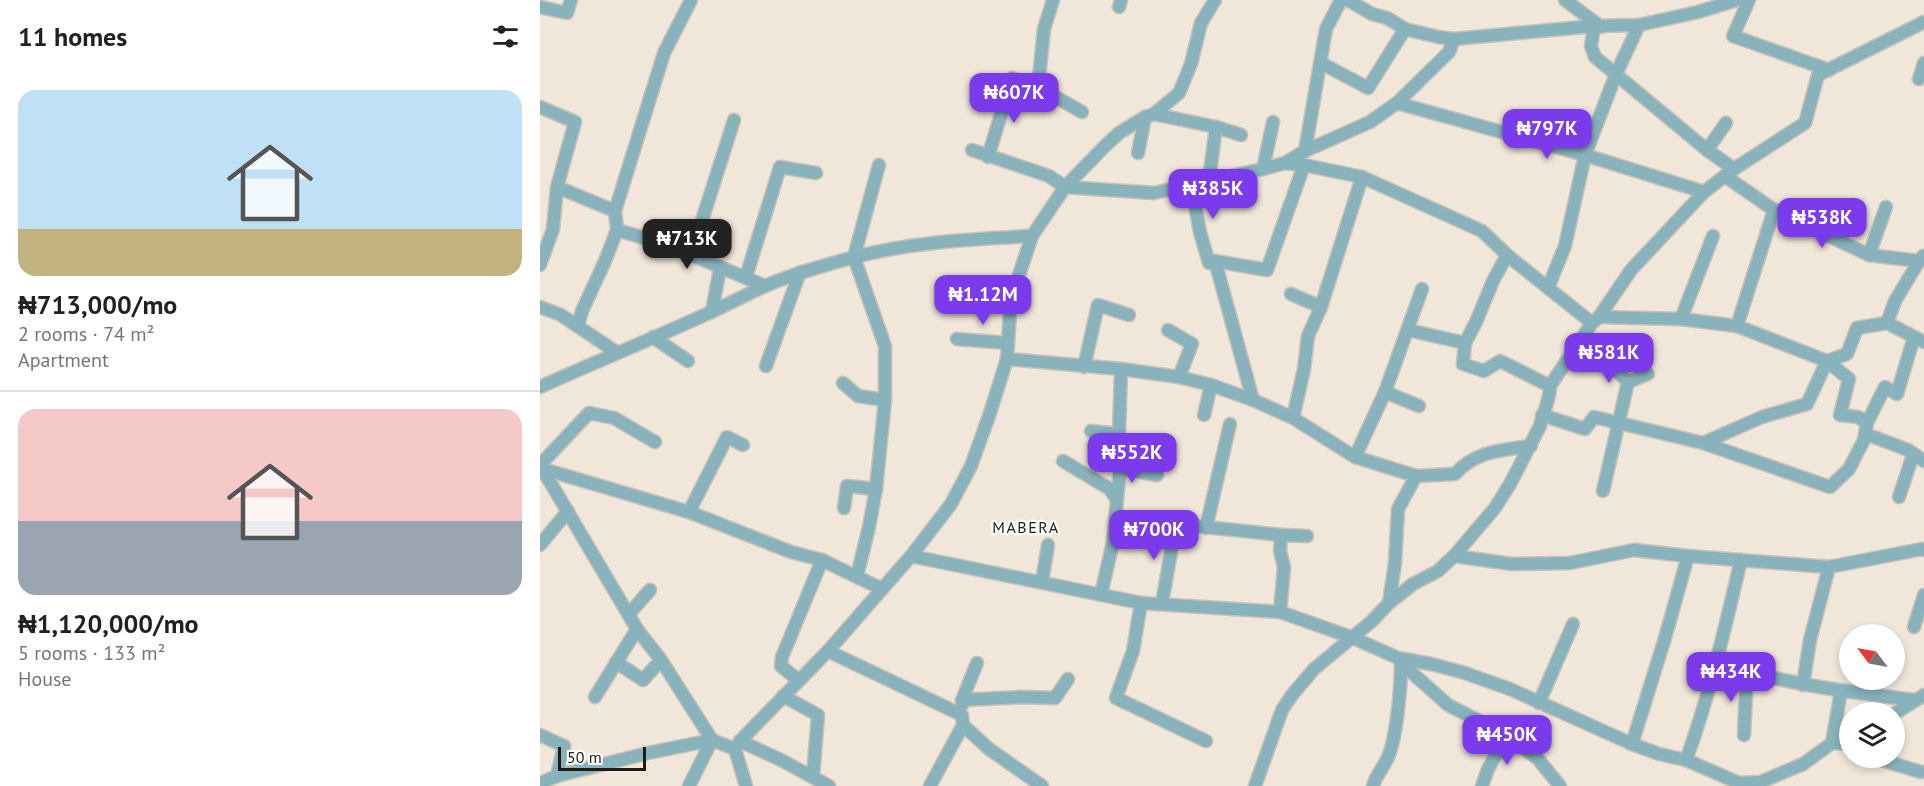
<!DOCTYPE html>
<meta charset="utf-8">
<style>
:root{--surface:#fff;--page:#f6f6f6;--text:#202124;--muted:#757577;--line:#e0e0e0;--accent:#7c3aed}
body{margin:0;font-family:"PT Sans",sans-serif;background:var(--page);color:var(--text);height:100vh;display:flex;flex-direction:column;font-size:22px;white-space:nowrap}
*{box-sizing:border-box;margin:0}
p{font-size:20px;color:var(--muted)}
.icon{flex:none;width:33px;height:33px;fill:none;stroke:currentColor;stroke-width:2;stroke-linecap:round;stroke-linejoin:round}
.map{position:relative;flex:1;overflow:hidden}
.panel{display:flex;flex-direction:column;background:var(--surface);width:540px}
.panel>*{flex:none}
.needle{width:39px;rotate:302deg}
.controls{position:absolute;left:1299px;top:624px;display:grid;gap:12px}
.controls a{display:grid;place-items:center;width:66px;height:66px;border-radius:50%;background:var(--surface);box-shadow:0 3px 9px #0003;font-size:30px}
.scale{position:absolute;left:18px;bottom:15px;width:88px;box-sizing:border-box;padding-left:6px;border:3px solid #1f1c17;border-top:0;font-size:16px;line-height:21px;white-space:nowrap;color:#1f1c17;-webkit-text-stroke:4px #fff;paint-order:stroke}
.price{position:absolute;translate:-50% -51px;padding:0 14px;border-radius:12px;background:var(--accent);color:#fff;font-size:20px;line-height:39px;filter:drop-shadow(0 2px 3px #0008)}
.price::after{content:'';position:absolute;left:50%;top:36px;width:18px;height:14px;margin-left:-9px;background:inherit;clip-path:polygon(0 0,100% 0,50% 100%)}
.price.current{background:#222;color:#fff}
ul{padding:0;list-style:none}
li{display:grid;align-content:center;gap:12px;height:318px;padding:0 18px}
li+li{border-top:2px solid var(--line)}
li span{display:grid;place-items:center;height:186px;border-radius:18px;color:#555}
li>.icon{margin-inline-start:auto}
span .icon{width:108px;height:108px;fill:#fffc;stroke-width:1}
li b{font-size:26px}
h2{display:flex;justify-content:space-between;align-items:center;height:72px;padding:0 18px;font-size:26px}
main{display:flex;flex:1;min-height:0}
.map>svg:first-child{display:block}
</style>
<main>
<section class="panel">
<h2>11 homes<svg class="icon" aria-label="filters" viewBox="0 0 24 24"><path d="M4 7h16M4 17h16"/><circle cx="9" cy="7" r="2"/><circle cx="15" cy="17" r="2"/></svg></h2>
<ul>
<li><span style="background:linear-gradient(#bfe0f5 75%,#c2b280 0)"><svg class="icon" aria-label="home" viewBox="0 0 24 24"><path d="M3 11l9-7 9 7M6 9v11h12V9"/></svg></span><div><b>₦713,000/mo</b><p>2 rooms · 74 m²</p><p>Apartment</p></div></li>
<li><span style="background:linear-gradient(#f6c9c9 60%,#9aa5b1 0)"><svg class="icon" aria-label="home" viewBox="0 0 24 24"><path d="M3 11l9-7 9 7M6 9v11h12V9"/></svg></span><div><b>₦1,120,000/mo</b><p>5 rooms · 133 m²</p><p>House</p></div></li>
</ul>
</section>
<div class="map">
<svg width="1384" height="786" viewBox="0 0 1384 786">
<rect width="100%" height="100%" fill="#f0e6da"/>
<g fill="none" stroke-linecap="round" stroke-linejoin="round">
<defs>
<g id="street">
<path d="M513 0 504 29 498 87 542 112"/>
<path d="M808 0 832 14 847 18 865 29 898 37 914 39"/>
<path d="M1025 0 1061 27"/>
<path d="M1209 0 1193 36 1289 70"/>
<path d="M0 7 27 13 31 0"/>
<path d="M579 7 581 0"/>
<path d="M1054 26 1051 46 1055 57 1167 150 1194 169"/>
<path d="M781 63 828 88 865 29"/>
<path d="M1379 79 1384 63"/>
<path d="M857 103 1045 155 1164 192"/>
<path d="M0 107 35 122 17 187 13 229 0 265"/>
<path d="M614 114 676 127"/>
<path d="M432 150 509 176 525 187 614 193 723 169 745 163 765 151 830 122 857 103 909 52 914 39 1054 26 1099 25 1158 12 1197 0"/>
<path d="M1167 150 1186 123"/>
<path d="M765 151 786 29 801 0"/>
<path d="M598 153 605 117"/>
<path d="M448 157 472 78 498 87"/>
<path d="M745 163 764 165 822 177 942 231 967 255 1052 323"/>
<path d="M723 169 733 122"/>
<path d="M1185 176 1234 210 1329 255 1379 261 1383 256"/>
<path d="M669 180 676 127 701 135"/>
<path d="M651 184 660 232 669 263 675 261 727 270 764 165"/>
<path d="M17 187 75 211"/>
<path d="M77 230 128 245 225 286"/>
<path d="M151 255 194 120"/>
<path d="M967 255 953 281 936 322 925 343 923 364 944 371 960 361 1010 386"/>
<path d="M1329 255 1346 207"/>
<path d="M675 261 713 400"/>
<path d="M206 277 240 167 276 173"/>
<path d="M1008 288 1025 246 1045 155 1076 74 1099 25"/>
<path d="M751 294 781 307"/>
<path d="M0 307 21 315 76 352"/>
<path d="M172 312 180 268"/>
<path d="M1059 317 1141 319 1197 326 1287 361 1309 379 1300 415 1318 417 1327 423"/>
<path d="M1141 319 1173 236"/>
<path d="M1347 323 1384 342"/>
<path d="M38 325 42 311 65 261 77 230 75 211 124 53 151 0"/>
<path d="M1197 326 1234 210"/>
<path d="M628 330 652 344 639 377"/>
<path d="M868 330 925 343"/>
<path d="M113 337 148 361"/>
<path d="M1043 337 1088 382 1108 374"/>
<path d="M417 339 467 343"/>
<path d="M467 359 581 369 639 377 671 385 713 400 753 418 815 457 876 476 915 474C935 451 962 450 991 446"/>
<path d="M226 366 260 272"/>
<path d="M544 367 558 305 589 315"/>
<path d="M303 383 318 396 345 400"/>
<path d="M0 387C57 361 115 338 171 312 189 304 207 294 225 286 253 274 282 266 311 258 370 242 432 239 492 236"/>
<path d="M845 392 879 406"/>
<path d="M664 415 671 385"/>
<path d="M1002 415 1045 429 1054 417 1163 443 1290 487 1309 469 1324 440 1327 423 1345 387 1357 394 1374 337"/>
<path d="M753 418 764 369 768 336 781 307 822 177"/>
<path d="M551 431 579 434"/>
<path d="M1326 434 1368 450 1384 461"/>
<path d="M1163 443 1222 417 1267 404 1287 361 1307 354 1317 328 1347 323 1355 301 1379 261"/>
<path d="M815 457 845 392 882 289"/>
<path d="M523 461 570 489 576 499"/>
<path d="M0 465 97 629 121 660 172 740 195 749 206 786"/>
<path d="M0 465 49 413 74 418 115 442"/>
<path d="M579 468 617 475"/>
<path d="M3 469 149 512 251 552 282 560 342 589"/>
<path d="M1063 491 1088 382"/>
<path d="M1359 497 1373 455"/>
<path d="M304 508 307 486 336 489"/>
<path d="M149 512 187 437 203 445"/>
<path d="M666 528 690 424"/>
<path d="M741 535 767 536"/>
<path d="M573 542 636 524 741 535 740 551 744 567 740 612"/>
<path d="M0 545 28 511"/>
<path d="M371 556 601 603 740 612 811 637 858 658 891 664 922 672 970 689 1092 744 1119 754 1146 760 1199 783 1222 782"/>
<path d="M914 556 972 564 1030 563 1094 550 1148 556 1289 567 1382 549 1384 550"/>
<path d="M317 576 329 527 336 489 345 400V346L314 257 339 165"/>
<path d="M502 582 508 545"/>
<path d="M561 594 573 542 582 446 579 434 581 369"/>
<path d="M601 603 593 651 576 698 666 741"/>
<path d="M622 603 636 524"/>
<path d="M849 603 855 563 858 509 876 476"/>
<path d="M89 614 110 590"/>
<path d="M1374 627 1384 595"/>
<path d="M288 651 422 715 423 725 449 749 502 786"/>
<path d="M76 662 103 680 121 660"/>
<path d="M861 663 908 705 967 735 998 759 1020 786"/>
<path d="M1176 663C1241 683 1307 692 1375 700"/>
<path d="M258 680 241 666 242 657 282 560"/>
<path d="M1263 685 1270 640 1289 567"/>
<path d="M243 696 278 715 273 776"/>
<path d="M55 697 97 629"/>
<path d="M422 700 481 697 515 698 528 679"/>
<path d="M999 703 1033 624"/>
<path d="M422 705V700L437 663"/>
<path d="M1354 714 1384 695"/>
<path d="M0 735 24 746 17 776"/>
<path d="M1204 735 1207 672"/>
<path d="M200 741 241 760 289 786"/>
<path d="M1292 743 1301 691"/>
<path d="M1092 744 1125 638 1148 556"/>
<path d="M195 749 200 741 288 651 371 556 411 504 431 466 449 416 467 359 470 311 477 281 492 236 525 187 565 146 579 133 605 117 614 114 639 93 651 64 661 23 675 0"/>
<path d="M1335 758 1381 772"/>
<path d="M1146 760C1170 695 1185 627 1201 560"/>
<path d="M0 783 17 776 108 753 172 740"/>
<path d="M1216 784 1263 764 1292 743 1310 744"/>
<path d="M149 786 172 740"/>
<path d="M390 786 423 725"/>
<path d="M715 786 742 710 752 695 774 669 832 621 849 603 873 584 898 571 914 556 955 508 970 484 1000 426C1003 412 1010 401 1010 386L1052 323 1059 317 1091 270 1164 192 1194 169 1265 123 1278 75 1384 22"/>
<path d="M833 786C836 775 844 767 848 757 857 736 861 686 861 663L860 661"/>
<path d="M942 786 948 769 967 735"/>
</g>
</defs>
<use href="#street" stroke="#cac2b7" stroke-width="15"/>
<use href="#street" stroke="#88b3bc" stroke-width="12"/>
</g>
<g text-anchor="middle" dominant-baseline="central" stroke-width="4.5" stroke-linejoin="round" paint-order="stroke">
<g font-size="16" letter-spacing="1.5" fill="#1f1c17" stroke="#fff">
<text x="486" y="527">MABERA</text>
</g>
</g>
</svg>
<div class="controls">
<a><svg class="needle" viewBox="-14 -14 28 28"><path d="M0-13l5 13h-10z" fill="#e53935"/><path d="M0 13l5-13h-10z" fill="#757577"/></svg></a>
<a><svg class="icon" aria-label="layers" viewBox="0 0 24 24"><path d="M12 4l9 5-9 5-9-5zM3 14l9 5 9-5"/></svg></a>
</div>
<div class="scale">50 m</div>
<b class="price" style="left:474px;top:124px">₦607K</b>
<b class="price" style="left:1007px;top:160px">₦797K</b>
<b class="price" style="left:673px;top:220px">₦385K</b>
<b class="price" style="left:1282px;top:249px">₦538K</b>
<b class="price current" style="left:147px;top:270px">₦713K</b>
<b class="price" style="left:443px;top:326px">₦1.12M</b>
<b class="price" style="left:1069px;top:384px">₦581K</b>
<b class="price" style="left:592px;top:484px">₦552K</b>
<b class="price" style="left:614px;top:561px">₦700K</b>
<b class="price" style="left:1191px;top:703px">₦434K</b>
<b class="price" style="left:967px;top:766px">₦450K</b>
</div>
</main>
